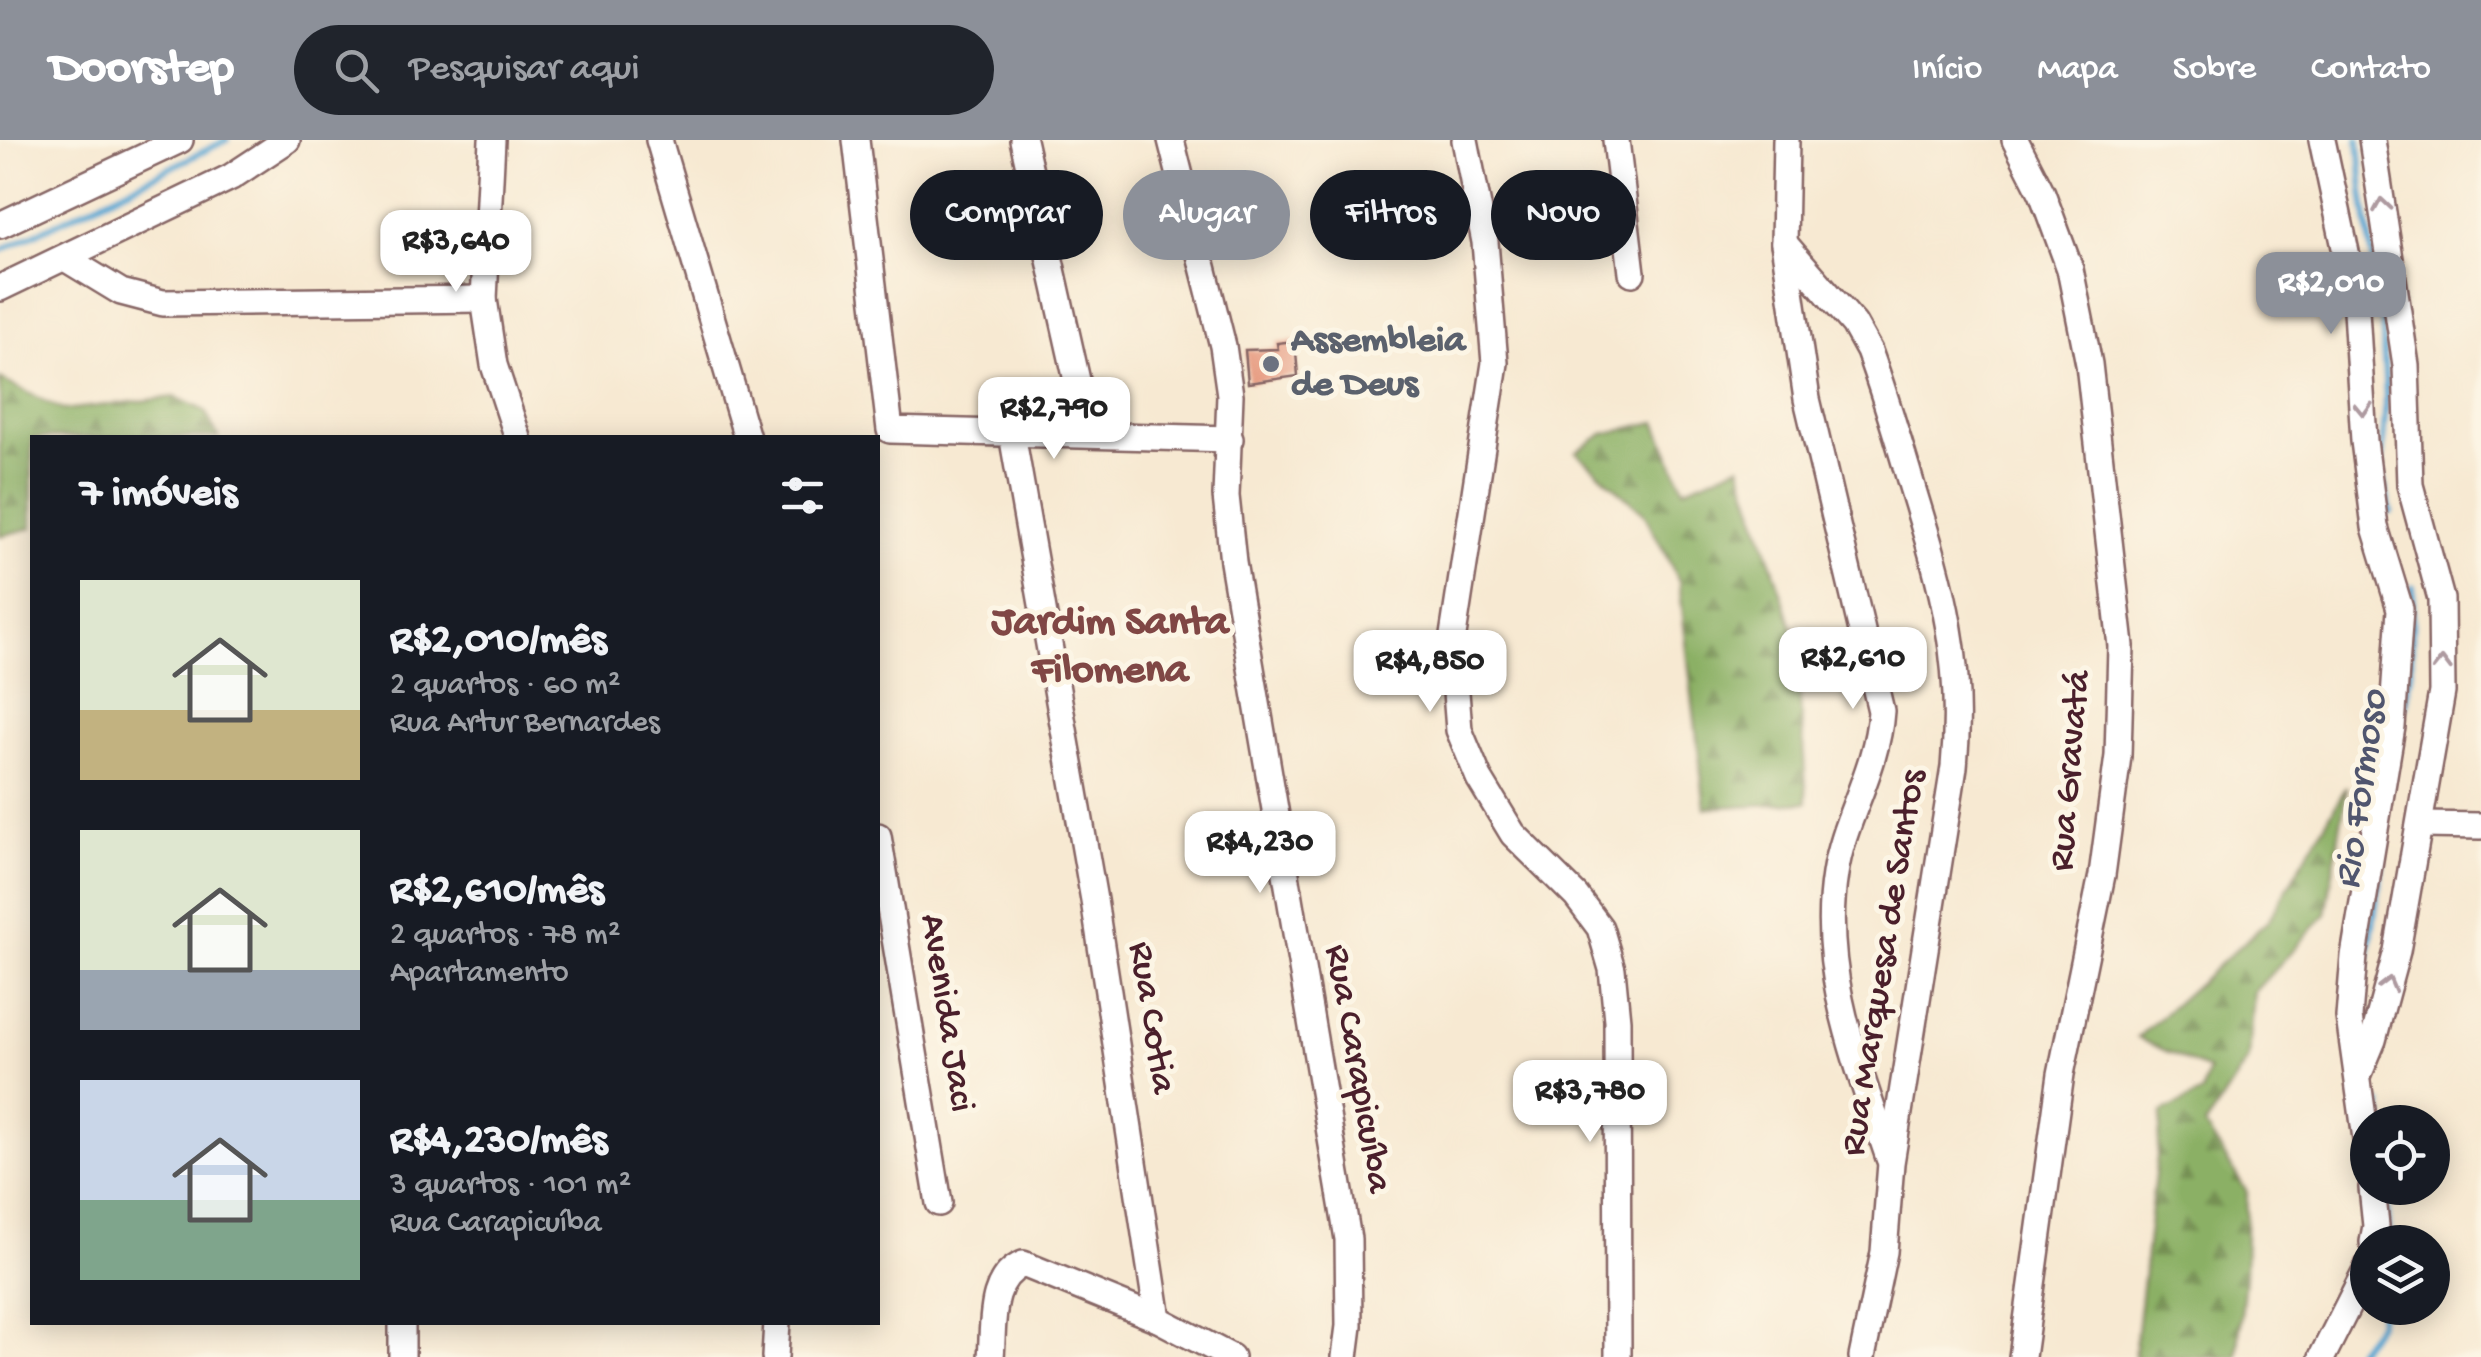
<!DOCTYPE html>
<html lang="pt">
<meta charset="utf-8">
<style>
:root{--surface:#171b24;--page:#20242c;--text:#f1f3f6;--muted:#9ea1a6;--accent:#8c9099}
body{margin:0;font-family:"Gochi Hand",sans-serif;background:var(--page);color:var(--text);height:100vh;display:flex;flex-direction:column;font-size:38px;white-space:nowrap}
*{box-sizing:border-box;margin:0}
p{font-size:32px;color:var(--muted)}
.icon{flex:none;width:55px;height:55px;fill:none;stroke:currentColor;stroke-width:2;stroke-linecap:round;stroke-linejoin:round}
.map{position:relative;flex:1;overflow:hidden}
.drawer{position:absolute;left:30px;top:295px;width:850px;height:890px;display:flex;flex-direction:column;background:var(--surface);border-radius:0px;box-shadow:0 5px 25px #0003}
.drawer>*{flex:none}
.hud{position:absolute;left:910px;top:30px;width:950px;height:90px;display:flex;gap:20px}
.controls{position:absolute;left:2350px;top:965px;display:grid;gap:20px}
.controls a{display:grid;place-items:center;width:100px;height:100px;border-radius:50%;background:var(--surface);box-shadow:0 5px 25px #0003;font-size:50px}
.price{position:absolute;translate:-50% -85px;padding:0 22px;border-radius:20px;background:#fff;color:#222;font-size:32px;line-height:65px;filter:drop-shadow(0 2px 5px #0008)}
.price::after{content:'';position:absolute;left:50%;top:60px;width:30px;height:22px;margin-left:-15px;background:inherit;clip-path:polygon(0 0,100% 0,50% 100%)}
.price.selected{background:var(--accent);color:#fff}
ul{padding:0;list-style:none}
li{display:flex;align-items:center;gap:30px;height:250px;padding:0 50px}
li span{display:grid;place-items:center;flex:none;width:280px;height:200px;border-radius:0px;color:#555}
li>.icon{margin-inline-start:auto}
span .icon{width:120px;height:120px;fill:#fffc;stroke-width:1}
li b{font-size:42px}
h2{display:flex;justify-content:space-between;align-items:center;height:120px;padding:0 50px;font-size:42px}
.chip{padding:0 35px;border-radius:45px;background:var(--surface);box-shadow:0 5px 25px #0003;font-size:35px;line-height:90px}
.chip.selected{background:var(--accent);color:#fff}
header{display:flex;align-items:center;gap:60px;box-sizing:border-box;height:140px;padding:0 50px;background:var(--accent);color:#fff}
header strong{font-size:48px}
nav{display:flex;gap:55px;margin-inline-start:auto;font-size:35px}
.search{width:700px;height:90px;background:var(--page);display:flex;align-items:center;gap:25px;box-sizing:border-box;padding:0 35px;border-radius:55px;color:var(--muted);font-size:38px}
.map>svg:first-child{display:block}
</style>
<header>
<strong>Doorstep</strong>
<div class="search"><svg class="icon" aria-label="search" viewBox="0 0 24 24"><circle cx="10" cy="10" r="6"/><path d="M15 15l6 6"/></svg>Pesquisar aqui</div>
<nav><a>Início</a><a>Mapa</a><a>Sobre</a><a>Contato</a></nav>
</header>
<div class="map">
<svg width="2481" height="1217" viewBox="0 0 2481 1217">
<defs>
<pattern id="forest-firs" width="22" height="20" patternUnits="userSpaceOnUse" patternTransform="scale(2.5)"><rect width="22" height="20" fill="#8bb065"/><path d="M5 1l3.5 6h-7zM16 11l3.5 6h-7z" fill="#748f53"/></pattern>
</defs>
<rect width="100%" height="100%" fill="#fcf5e5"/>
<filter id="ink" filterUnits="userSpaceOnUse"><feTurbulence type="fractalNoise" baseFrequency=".01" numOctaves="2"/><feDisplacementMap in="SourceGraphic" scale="20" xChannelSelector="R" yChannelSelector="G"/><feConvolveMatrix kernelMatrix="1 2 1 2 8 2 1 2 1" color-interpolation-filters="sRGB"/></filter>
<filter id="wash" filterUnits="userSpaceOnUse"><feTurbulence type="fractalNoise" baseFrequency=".0048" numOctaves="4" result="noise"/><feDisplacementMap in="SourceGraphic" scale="40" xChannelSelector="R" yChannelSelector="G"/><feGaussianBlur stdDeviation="2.25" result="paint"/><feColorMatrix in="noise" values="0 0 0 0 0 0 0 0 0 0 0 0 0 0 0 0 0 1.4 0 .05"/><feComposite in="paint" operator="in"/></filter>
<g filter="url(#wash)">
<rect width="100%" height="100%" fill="#f7e9d2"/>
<g fill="url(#forest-firs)" stroke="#6a6848" stroke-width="2.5">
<path d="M0 239 63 270 175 257 205 271 218 297 32 298V388L0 396Z"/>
<path d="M1656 282 1684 349 1740 325 1796 499 1807 662 1705 668 1679 441 1644 373 1576 312 1604 294Z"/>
<path d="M2347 646 2326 774 2254 852 2249 918 2205 986 2247 1052 2245 1137 2237 1217H2134L2162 973 2202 953 2208 930 2137 898 2268 781Z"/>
</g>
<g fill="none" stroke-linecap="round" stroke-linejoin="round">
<g stroke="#5aa7d3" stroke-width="6">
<path d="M2359 0 2363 52 2382 182 2386 259 2381 333 2391 372"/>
<path d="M0 111 227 0"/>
<path d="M2405 567 2411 531 2413 447"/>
<path d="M2363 849 2383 718"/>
<path d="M2381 965 2382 982"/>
<path d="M2386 1048 2390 1102"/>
<path d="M2352 1217 2378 1183 2381 1168"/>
</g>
</g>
<g id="blocks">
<path fill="#e49074" d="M1295 201 1298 236 1248 243 1245 210 1278 209 1277 203Z"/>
</g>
</g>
<g filter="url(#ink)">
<use href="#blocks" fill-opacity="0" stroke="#876665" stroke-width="2.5"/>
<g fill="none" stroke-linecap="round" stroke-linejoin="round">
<defs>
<g id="minor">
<path d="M492 0 484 159 494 225 518 298"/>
<path d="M659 0 747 298"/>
<path d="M856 0 890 290 1230 299"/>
<path d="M1023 0 1089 294"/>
<path d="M1171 0 1223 206 1230 255 1226 356 1233 422 1348 1099 1349 1186 1345 1217"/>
<path d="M1465 0 1485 102 1495 223 1452 502 1459 590 1479 638 1513 694 1576 756 1600 788 1612 829 1617 880 1618 1217"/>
<path d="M1616 0 1632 133"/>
<path d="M1786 0 1784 103 1807 259 1881 571C1877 631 1843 679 1835 734 1819 833 1858 925 1889 1018"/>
<path d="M2015 0 2042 53 2070 129 2089 224 2121 506 2118 616 2102 735 2061 934 2022 1217"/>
<path d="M2322 0 2355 154 2364 301 2375 387 2400 469 2392 587 2354 816 2349 877 2368 1013"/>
<path d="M0 85 180 0"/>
<path d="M1784 103 1854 184 1869 211C1886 257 1899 303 1913 350 1943 448 1964 522 1954 627L1891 1023 1884 1112 1862 1217"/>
<path d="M65 118 121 152 163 163 484 159"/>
<path d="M0 148 231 37 287 0"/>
<path d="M1012 294 1094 760 1158 1179"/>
<path d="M2422 685 2481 686"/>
<path d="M878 696 939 1063"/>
<path d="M2358 936 2373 900 2397 811 2442 552 2441 459 2410 345 2406 225 2372 0"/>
<path d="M2372 1048 2376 1086 2373 1102"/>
<path d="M402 1217V1182"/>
<path d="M775 1217 777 1182"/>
<path d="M991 1217C994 1184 988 1139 1023 1124L1158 1179 1231 1217"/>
<path d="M2322 1217 2368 1126"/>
</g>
</defs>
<use href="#minor" stroke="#876665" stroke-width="30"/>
<use href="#minor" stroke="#fff" stroke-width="25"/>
</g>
<defs><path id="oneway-chevron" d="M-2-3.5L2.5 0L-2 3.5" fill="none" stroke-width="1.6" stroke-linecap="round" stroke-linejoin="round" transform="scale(2.5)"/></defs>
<g stroke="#ae9aa0">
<use href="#oneway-chevron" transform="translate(2382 65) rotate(-99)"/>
<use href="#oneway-chevron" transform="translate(2363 269) rotate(88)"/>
<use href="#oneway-chevron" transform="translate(2442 524) rotate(-89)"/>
<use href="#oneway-chevron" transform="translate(2388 844) rotate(-75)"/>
</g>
</g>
<circle fill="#6b7280" stroke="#fcf5e5" stroke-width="4" cx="1271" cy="224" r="10"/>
<g text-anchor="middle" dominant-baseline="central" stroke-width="10" stroke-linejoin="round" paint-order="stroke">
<g font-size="38" font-weight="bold" fill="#5b616d" stroke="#fcf5e5" text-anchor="start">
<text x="1291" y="202">Assembleia<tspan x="1291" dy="44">de Deus</tspan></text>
</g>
<g font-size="38" fill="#4a1f2b" stroke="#fcf5e5">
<text transform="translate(2072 631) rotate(-85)">Rua Gravatá</text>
<text transform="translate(1885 823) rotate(-81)">Rua Marquesa de Santos</text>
<text transform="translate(945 873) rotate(81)">Avenida Jaci</text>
<text transform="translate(1150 878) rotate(81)">Rua Cotia</text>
<text transform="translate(1356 929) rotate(80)">Rua Carapicuíba</text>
</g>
<g font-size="40" font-style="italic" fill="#50556e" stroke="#fcf5e5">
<text transform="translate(2363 650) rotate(-82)">Rio Formoso</text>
</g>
<g font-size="42" font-weight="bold" fill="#804745" stroke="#fcf5e5">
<text x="1110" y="484">Jardim Santa<tspan x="1110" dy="48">Filomena</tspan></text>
</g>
</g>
</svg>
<div class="controls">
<a><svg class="icon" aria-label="locate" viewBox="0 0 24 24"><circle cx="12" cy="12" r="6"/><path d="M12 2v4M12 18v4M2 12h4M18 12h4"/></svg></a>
<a><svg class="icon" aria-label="layers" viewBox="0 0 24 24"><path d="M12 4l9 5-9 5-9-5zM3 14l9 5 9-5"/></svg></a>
</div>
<b class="price" style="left:456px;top:155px">R$3,640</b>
<b class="price selected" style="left:2331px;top:197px">R$2,010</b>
<b class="price" style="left:1054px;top:322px">R$2,790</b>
<b class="price" style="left:1853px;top:572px">R$2,610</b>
<b class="price" style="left:1430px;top:575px">R$4,850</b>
<b class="price" style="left:1260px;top:756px">R$4,230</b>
<b class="price" style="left:1590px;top:1005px">R$3,780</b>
<div class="hud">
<a class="chip">Comprar</a>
<a class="chip selected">Alugar</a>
<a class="chip">Filtros</a>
<a class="chip">Novo</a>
</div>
<section class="drawer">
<h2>7 imóveis<svg class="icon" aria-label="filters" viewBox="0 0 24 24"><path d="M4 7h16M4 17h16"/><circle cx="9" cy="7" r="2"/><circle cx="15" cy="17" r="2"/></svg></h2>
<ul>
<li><span style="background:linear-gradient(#dfe7d0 65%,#c2b280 0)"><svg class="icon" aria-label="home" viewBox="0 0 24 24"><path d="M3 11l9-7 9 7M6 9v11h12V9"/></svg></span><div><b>R$2,010/mês</b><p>2 quartos · 60 m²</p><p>Rua Artur Bernardes</p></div></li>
<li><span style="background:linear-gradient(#dfe7d0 70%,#9aa5b1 0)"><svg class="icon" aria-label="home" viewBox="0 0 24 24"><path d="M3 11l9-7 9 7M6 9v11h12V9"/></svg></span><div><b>R$2,610/mês</b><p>2 quartos · 78 m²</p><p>Apartamento</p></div></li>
<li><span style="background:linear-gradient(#c9d6e8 60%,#7fa58c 0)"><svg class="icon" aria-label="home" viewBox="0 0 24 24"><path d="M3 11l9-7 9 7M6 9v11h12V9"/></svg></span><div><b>R$4,230/mês</b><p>3 quartos · 101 m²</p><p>Rua Carapicuíba</p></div></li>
</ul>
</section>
</div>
